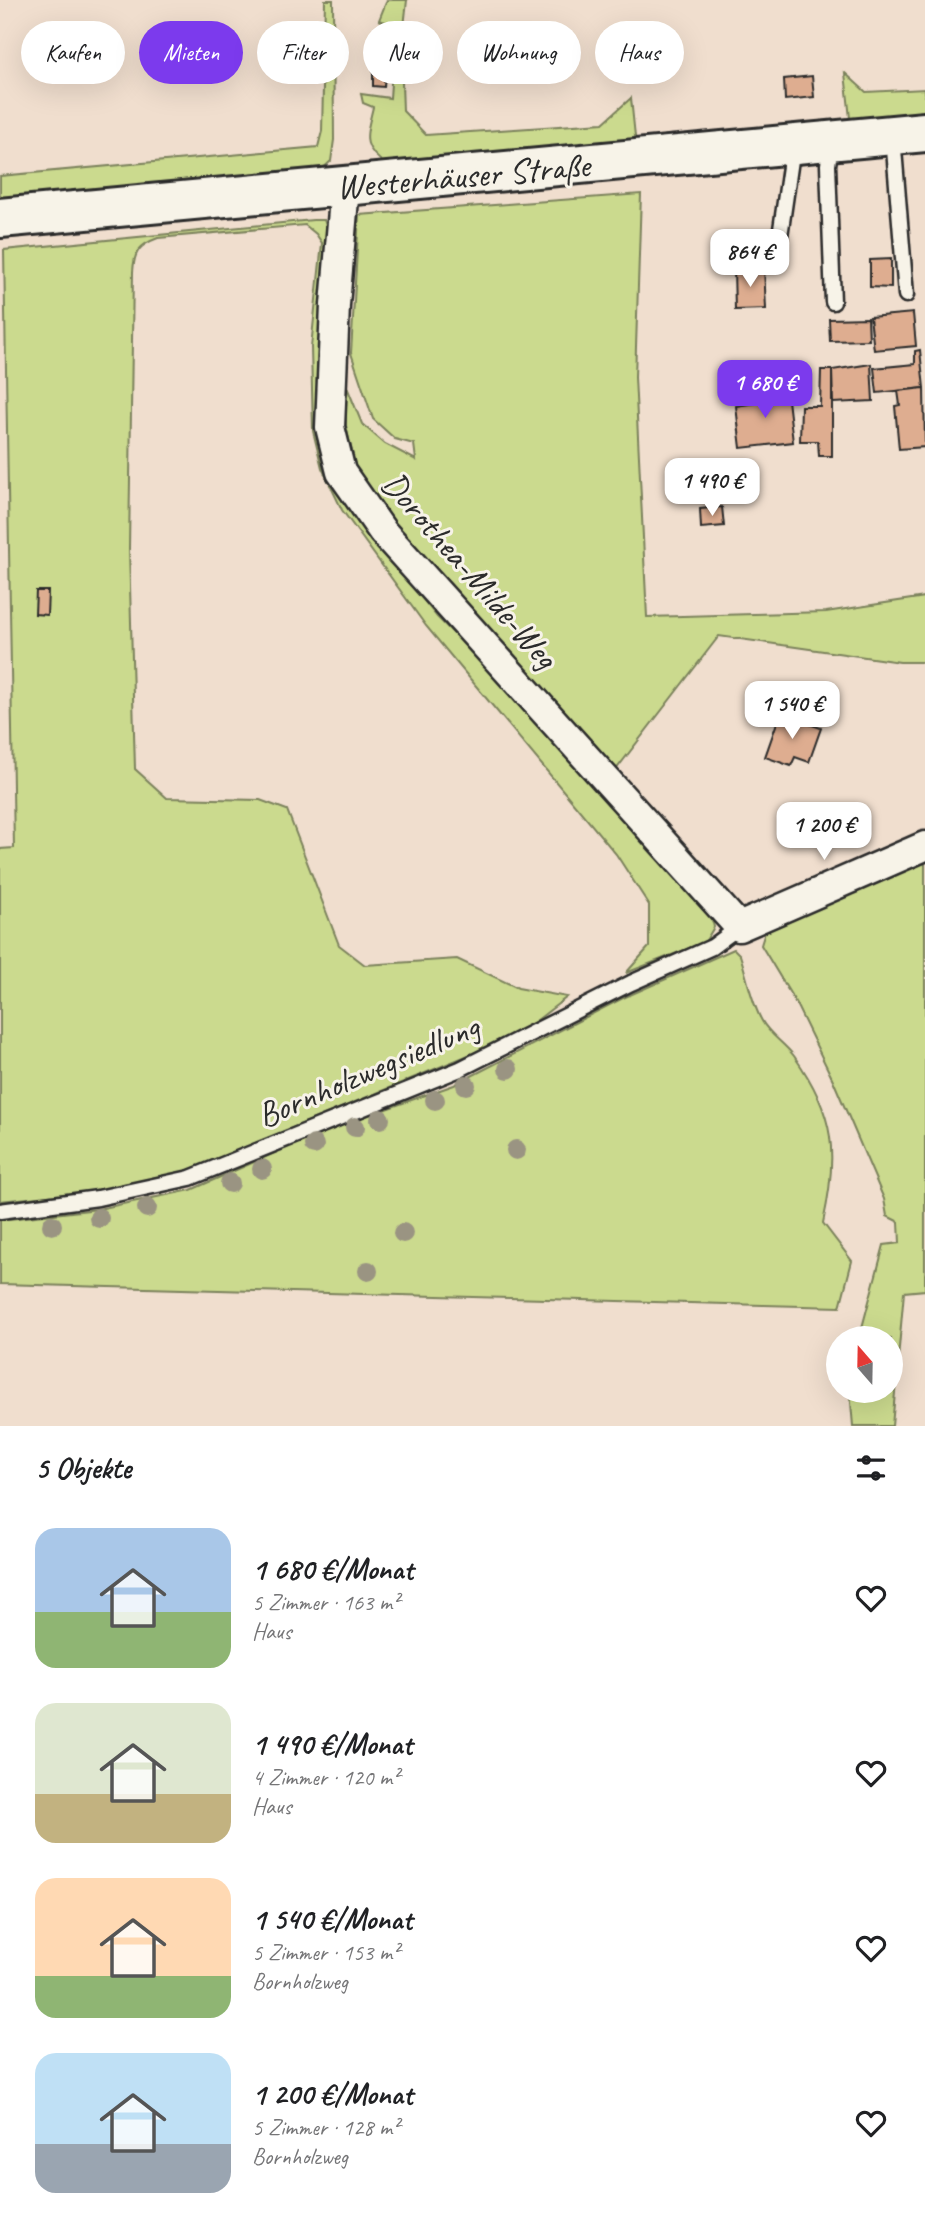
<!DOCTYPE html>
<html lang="de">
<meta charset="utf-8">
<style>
:root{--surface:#fff;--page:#f2f2f2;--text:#202124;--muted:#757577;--accent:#7c3aed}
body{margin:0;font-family:Caveat,sans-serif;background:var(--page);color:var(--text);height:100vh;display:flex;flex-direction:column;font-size:26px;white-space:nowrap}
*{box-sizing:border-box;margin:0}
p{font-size:23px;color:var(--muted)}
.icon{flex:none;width:38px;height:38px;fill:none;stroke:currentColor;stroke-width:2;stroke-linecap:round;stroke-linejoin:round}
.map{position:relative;height:1426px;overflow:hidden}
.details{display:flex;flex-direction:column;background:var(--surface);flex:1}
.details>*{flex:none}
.banner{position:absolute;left:21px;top:21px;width:884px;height:63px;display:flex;gap:14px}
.needle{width:46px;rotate:340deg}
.controls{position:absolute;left:826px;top:1326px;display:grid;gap:14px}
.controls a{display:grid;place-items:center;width:77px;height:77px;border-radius:50%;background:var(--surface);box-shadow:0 7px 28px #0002;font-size:35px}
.price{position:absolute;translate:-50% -60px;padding:0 16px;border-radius:14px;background:#fff;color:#222;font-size:23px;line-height:46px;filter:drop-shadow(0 2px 4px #0008)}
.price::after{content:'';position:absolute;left:50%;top:42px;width:21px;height:16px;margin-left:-10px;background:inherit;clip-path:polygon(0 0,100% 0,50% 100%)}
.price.current{background:var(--accent);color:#fff}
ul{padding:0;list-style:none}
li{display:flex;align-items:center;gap:21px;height:175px;padding:0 35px}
li span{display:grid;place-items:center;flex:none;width:196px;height:140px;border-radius:21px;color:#555}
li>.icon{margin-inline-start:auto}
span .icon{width:84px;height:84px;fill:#fffc;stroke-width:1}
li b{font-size:30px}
h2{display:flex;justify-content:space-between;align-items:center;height:84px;padding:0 35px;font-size:30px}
.chip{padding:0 24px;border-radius:32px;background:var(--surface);box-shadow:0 7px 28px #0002;font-size:24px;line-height:63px}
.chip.current{background:var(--accent);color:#fff}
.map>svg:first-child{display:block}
</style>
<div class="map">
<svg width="925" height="1426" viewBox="0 0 925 1426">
<rect width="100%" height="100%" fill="#f0dece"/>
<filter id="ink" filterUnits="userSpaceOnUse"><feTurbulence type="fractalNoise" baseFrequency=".0143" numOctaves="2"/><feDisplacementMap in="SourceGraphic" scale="14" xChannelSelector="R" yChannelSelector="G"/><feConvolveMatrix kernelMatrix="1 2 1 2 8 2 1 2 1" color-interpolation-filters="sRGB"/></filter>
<g filter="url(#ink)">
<g fill="#cbda8e" stroke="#7b825c" stroke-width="2">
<path d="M325 0H333L334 140 331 161 318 173 0 206V176L318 147 322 131Z"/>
<path d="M387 0H407L401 54 403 111 426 135 603 123 631 98 636 146 388 166C360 147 366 137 373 107L363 103 361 94 390 98 395 25 379 20Z"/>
<path d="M845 73 866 92 925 89V118L863 124 850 118Z"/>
<path d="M641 194 635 377 647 617 826 612 925 597V662H900L719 636 615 771 388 522 356 470 346 426 345 382 362 424 385 444 416 460 414 444 395 439 373 419 351 353 359 215Z"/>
<path d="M313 220H324L330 237 322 348 353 511 437 617 485 665 710 911 714 927 705 942 626 973 649 947V905L616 854 426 626 342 510 322 468 313 431 311 347 322 243 316 234 305 225 158 238C139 245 134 252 133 272L129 549 135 769 167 798 260 800 287 810 339 945 365 965 457 959 518 988 567 997 532 1024 476 1052 188 1171 96 1191 0 1201V849L14 848 4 250Z"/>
<path d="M925 859V1290L904 1292 892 1426H853L850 1391H891V1339H859L884 1245 900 1243 899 1222 887 1216 884 1199 833 1080 794 1000 761 945 765 932 779 922Z"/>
<path d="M734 949 740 955C747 976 751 1002 762 1021 769 1034 785 1044 794 1056 836 1115 838 1155 823 1223L852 1261 840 1307 0 1284V1220L98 1209 191 1190 326 1130 454 1085 623 998Z"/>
</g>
<g fill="#dead90" stroke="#2b2b2b" stroke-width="2">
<path d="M371 38 383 39 382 63 369 62Z"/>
<path d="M373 71 385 72 384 87 373 86Z"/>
<path d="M812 76 814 97 785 100 784 79Z"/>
<path d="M891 259V288L870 287V260Z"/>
<path d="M764 267 766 309 735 310 734 269Z"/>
<path d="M913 313 916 346 874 350 870 317Z"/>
<path d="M868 318 869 340 830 341 829 319Z"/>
<path d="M920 350 924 388 877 393 874 368 915 364V351Z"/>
<path d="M871 364 873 401 833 403 832 370Z"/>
<path d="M821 370H832V456H819L818 441H800L801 406H820Z"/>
<path d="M779 388 780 400H788L793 442 741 448 736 406 756 403 755 391Z"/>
<path d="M924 388 925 447 899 449 895 406 900 405 898 391Z"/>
<path d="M722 507 724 526 701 528 700 509Z"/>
<path d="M36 591H48L47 615 35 614Z"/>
<path d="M780 714 821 728 809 762 795 757 791 766 765 757Z"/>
</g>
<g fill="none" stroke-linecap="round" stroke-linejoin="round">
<defs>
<g id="service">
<path d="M893 137 906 295"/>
<path d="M831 143 828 165 833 302"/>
<path d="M779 243 793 146"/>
<path d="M0 1211 98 1198 190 1178 460 1069 631 983 712 947 739 927"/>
</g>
<path id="minor" d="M345 187 335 305 330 427 341 472 383 532 739 927 925 846"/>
<path id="secondary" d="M0 218 925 132"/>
</defs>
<use href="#service" stroke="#2b2b2b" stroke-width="19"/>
<use href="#minor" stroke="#2b2b2b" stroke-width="33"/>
<use href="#secondary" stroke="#2b2b2b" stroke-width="44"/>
<use href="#service" stroke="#f7f3e8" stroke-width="14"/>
<use href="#minor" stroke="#f7f3e8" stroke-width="28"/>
<use href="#secondary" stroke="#f7f3e8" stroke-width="38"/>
</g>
<g fill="#9a9482">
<circle cx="508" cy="1069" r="10"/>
<circle cx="466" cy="1085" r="10"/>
<circle cx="435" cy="1100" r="10"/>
<circle cx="380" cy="1119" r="10"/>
<circle cx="355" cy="1127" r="10"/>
<circle cx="314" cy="1145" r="10"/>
<circle cx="516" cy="1150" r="10"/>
<circle cx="262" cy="1169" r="10"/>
<circle cx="230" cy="1183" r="10"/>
<circle cx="147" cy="1208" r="10"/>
<circle cx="99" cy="1218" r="10"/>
<circle cx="52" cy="1225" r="10"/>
<circle cx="403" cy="1233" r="10"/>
<circle cx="368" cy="1271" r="10"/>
</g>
</g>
<g text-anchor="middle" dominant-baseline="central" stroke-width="6" stroke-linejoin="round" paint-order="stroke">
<g font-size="35" fill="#2b2b2b" stroke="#f7f3e8">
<text transform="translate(463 176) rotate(-5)">Westerhäuser Straße</text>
<text transform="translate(470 570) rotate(49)">Dorothea-Milde-Weg</text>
<text transform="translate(368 1071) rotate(-23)">Bornholzwegsiedlung</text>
</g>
</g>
</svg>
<div class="controls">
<a><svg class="needle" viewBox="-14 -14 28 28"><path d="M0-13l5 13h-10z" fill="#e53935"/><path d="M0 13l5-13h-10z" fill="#757577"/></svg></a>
</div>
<b class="price" style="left:750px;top:289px">864 €</b>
<b class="price current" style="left:765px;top:420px">1 680 €</b>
<b class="price" style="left:712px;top:518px">1 490 €</b>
<b class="price" style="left:792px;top:741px">1 540 €</b>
<b class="price" style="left:824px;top:862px">1 200 €</b>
<div class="banner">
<a class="chip">Kaufen</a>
<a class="chip current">Mieten</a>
<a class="chip">Filter</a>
<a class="chip">Neu</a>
<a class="chip">Wohnung</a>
<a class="chip">Haus</a>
</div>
</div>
<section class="details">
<h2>5 Objekte<svg class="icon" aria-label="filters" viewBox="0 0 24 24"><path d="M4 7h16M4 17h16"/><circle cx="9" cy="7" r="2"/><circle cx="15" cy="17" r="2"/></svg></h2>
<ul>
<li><span style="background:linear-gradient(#a9c7e8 60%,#8fb573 0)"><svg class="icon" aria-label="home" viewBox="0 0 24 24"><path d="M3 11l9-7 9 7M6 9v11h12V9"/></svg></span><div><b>1 680 €/Monat</b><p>5 Zimmer · 163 m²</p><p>Haus</p></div><svg class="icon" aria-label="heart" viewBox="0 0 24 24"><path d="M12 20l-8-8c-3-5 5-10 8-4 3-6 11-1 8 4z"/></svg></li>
<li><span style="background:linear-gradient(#dfe7d0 65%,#c2b280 0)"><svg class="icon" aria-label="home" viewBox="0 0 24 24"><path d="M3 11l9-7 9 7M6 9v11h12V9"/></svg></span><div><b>1 490 €/Monat</b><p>4 Zimmer · 120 m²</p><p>Haus</p></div><svg class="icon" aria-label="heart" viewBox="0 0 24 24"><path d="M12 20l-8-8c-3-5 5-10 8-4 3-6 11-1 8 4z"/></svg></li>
<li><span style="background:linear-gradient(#ffd9b3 70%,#8fb573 0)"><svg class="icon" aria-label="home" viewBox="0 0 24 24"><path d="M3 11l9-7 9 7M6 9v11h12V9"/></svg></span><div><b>1 540 €/Monat</b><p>5 Zimmer · 153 m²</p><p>Bornholzweg</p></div><svg class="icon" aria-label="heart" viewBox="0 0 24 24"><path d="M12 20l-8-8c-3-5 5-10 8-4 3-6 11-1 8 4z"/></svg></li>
<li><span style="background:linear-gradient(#bfe0f5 65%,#9aa5b1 0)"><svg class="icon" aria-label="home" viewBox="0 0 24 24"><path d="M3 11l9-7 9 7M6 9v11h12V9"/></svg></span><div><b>1 200 €/Monat</b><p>5 Zimmer · 128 m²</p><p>Bornholzweg</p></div><svg class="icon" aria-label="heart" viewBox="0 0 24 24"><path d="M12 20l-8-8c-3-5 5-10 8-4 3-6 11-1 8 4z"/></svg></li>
</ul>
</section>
